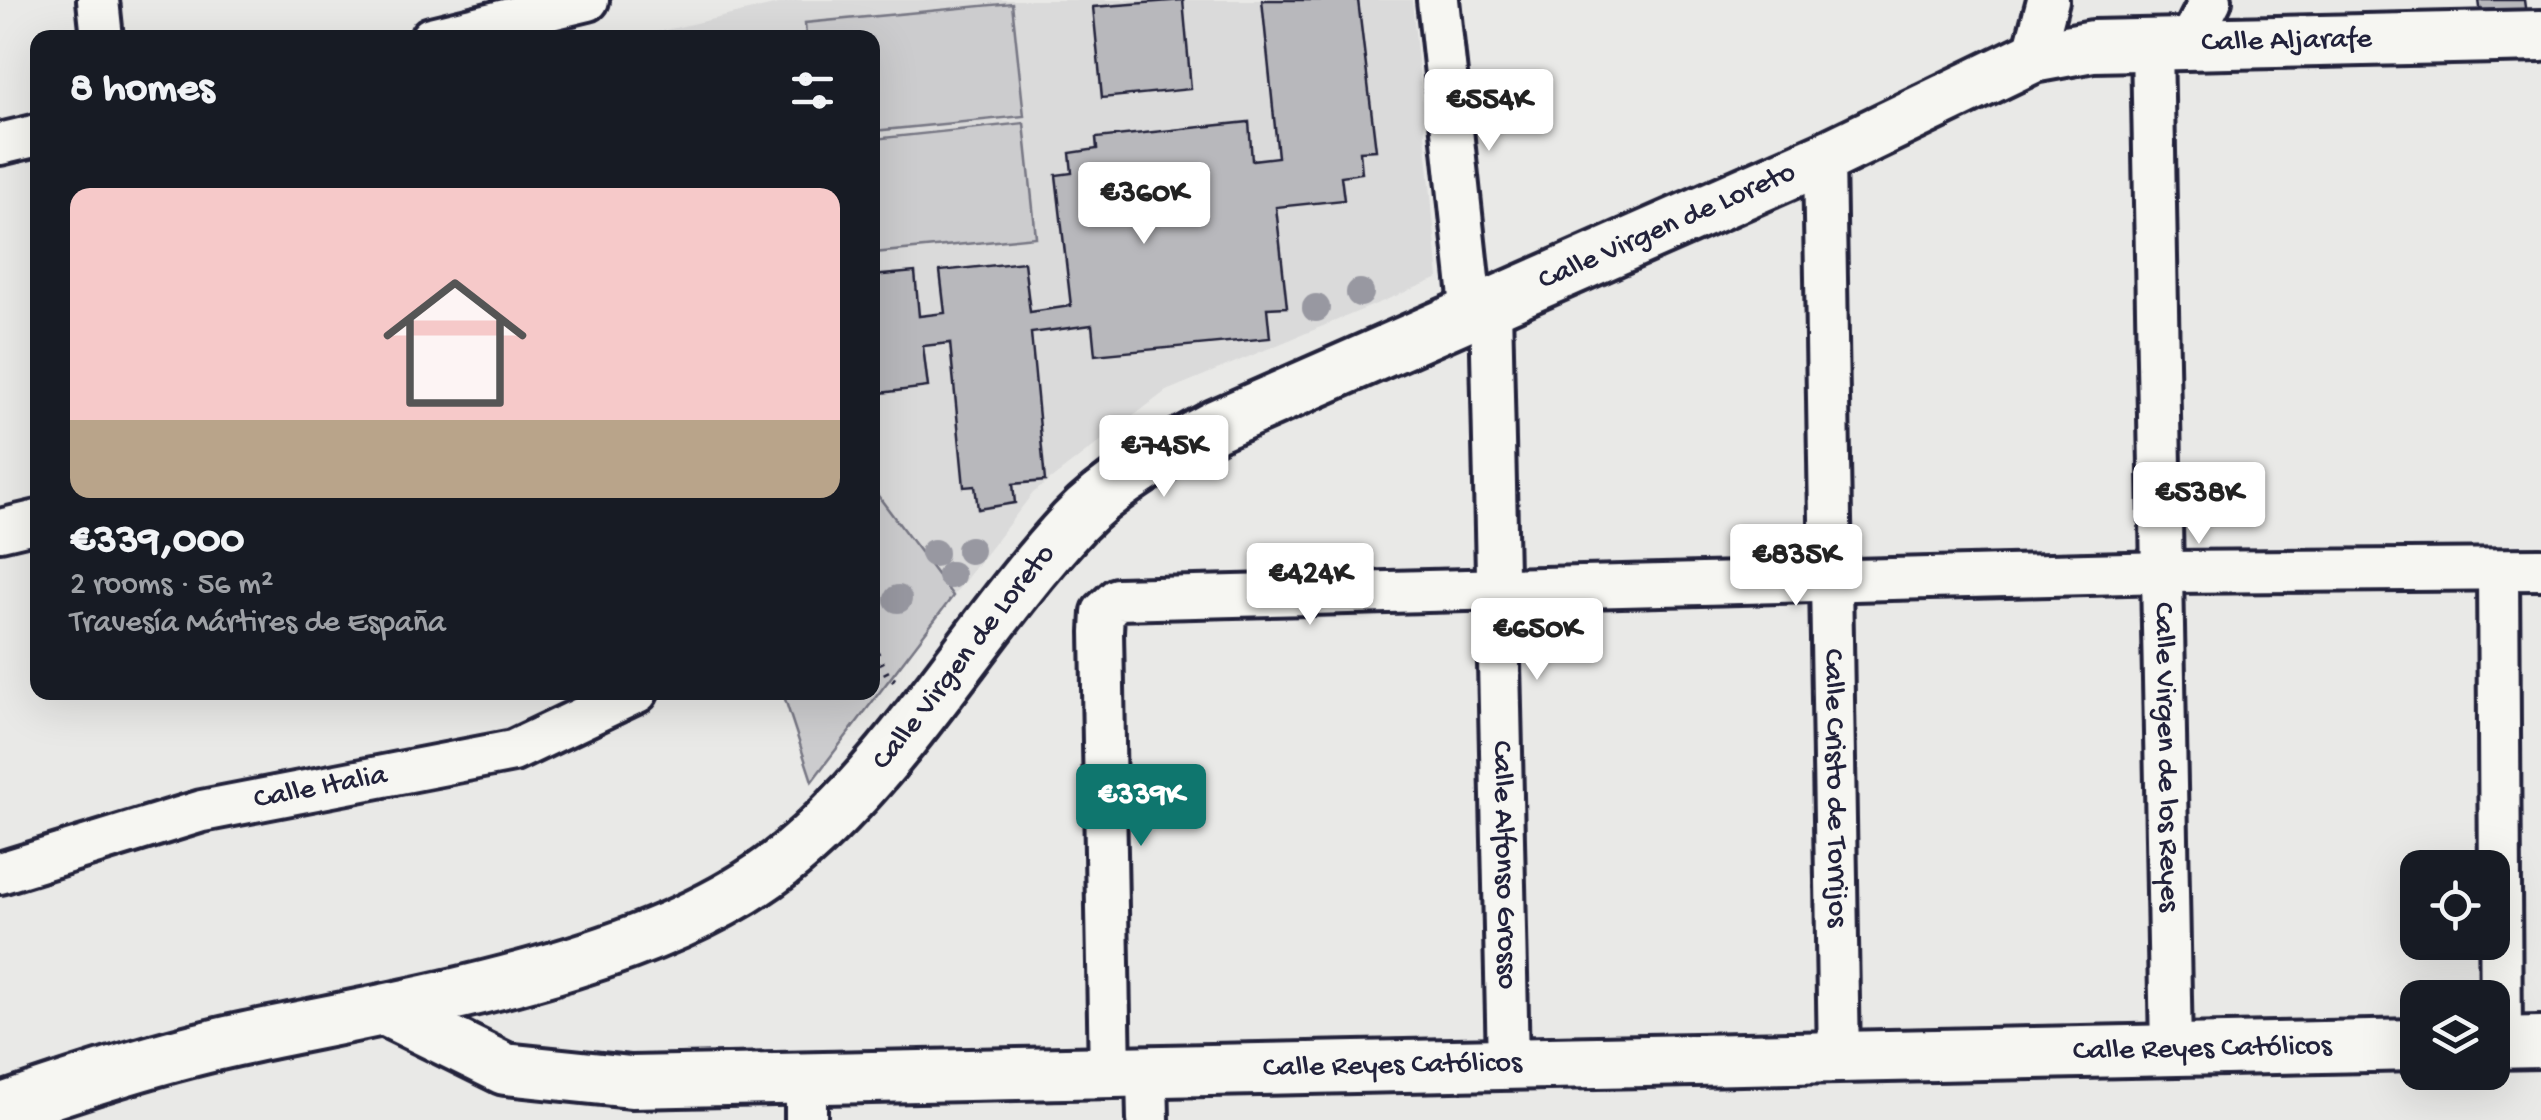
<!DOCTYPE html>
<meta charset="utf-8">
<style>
:root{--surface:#171b24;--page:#242831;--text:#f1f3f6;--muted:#9ea1a6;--line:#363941;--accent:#0f766e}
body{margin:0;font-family:"Gochi Hand",sans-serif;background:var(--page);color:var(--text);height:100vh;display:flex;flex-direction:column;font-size:38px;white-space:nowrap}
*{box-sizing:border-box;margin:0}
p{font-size:32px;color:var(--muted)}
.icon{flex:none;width:55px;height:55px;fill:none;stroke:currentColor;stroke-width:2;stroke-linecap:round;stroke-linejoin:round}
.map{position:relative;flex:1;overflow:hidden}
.drawer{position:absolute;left:30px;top:30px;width:850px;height:670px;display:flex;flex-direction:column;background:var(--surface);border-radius:20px;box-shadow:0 10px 40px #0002}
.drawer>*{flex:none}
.fabs{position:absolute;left:2400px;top:850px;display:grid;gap:20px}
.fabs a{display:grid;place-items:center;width:110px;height:110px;border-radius:20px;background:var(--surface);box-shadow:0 10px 40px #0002;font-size:50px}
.price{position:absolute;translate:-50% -85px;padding:0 22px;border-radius:10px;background:#fff;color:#222;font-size:32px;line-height:65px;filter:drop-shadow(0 2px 5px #0008)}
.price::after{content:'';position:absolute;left:50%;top:60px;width:30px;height:22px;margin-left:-15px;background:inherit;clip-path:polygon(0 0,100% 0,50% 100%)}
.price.active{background:var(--accent);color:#fff}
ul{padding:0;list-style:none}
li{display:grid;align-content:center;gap:20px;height:530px;padding:0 40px}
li+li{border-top:2px solid var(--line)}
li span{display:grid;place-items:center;height:310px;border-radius:20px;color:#555}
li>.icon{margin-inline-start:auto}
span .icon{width:180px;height:180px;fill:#fffc;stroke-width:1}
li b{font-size:42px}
h2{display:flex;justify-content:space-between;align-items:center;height:120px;padding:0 40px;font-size:42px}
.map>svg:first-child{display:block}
</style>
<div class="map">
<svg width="2541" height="1120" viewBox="0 0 2541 1120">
<rect width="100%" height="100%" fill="#e9e9e7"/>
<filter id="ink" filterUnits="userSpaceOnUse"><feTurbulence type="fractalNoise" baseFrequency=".01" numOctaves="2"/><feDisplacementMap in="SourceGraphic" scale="20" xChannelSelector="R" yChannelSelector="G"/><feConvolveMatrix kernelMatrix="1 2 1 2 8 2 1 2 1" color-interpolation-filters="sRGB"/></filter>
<g filter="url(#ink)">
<path fill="#dadada" d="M795 0H1412L1439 278 1166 391 1033 493 953 596 873 489 872 38H631Z"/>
<g fill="#ccccce" stroke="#777784" stroke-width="2.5">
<path d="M1012 3 1024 116 873 131 872 38 806 37 805 23Z"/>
<path d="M1024 123 1036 237 873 253V139Z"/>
<path d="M873 489 953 596 812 781 783 693 872 692Z"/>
</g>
<g fill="#b8b8bc" stroke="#22223b" stroke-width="2.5">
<path d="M1183 0 1191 89 1102 98 1093 7Z"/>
<path d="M1262 0H1358L1376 150 1360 151 1362 173 1341 176 1344 200 1276 207 1287 307 1267 308 1270 338 1095 355 1092 325 1031 333 1045 481 1013 484 1015 503 978 509 975 486 964 487 950 343 923 346 928 387 872 394V276L915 272 919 316 945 313 940 271 1024 262 1030 312 1071 306 1056 175 1072 173 1070 153 1097 149 1096 138 1249 122 1252 160 1278 157Z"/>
<path d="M2479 0H2524L2529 36 2484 37Z"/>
</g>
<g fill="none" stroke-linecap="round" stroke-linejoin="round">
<defs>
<g id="minor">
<path d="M98 0 102 38"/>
<path d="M1438 0 1472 316"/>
<path d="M431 38 588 0"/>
<path id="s1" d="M2152 45 2171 1050"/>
<path d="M2188 45 2211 0"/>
<path d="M2033 57 2048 0"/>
<path d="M0 144 38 135"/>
<path id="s2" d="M1824 158 1839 1060"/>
<path id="s3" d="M1491 307 1508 1063"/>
<path d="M0 530 38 521"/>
<path d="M2498 570 2501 1043"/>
<path id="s4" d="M0 873 202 811 513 751 637 692"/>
<path d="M1110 1074 1102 632 1103 612 1117 599 2165 572 2541 569"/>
<path d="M1147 1074 1148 1120"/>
<path d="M806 1082V1120"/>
</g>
<g id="tertiary">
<path id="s5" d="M385 1010 505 1069 631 1082 2418 1045"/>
<path d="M2492 1043 2541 1042"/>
<path id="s6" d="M0 1110C79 1083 164 1055 246 1038 410 1003 662 965 791 855 904 760 975 628 1074 522 1114 480 1167 453 1217 425L1824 158 2033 57 2093 46 2541 36"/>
</g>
</defs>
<use href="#minor" stroke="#22223b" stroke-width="48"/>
<use href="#tertiary" stroke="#22223b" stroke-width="58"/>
<path stroke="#22223b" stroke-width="6" stroke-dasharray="2.5 8" stroke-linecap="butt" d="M872 643 888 676 895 681"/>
<use href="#minor" stroke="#f6f6f2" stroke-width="40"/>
<use href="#tertiary" stroke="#f6f6f2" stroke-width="50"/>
</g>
<g fill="#9898a1">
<circle cx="1360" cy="293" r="14"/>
<circle cx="1316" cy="308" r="14"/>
<circle cx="970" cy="550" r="14"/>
<circle cx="934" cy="553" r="14"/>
<circle cx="951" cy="575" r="14"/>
<circle cx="898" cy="599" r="14"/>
</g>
</g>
<g text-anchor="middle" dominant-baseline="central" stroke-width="10" stroke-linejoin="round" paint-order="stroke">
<g font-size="30" fill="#22223b" stroke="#f6f6f2">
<text stroke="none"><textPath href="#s6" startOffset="2598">Calle Aljarafe</textPath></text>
<text stroke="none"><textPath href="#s6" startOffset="1940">Calle Virgen de Loreto</textPath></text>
<text stroke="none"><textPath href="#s6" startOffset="1100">Calle Virgen de Loreto</textPath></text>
<text stroke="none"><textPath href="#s1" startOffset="712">Calle Virgen de los Reyes</textPath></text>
<text stroke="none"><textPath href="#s4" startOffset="332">Calle Italia</textPath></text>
<text stroke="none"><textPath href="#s2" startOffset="630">Calle Cristo de Torrijos</textPath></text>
<text stroke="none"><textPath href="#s3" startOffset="558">Calle Alfonso Grosso</textPath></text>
<text stroke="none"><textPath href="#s5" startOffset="1832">Calle Reyes Católicos</textPath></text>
<text stroke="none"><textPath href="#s5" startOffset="1022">Calle Reyes Católicos</textPath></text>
</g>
</g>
</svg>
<div class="fabs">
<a><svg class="icon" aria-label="locate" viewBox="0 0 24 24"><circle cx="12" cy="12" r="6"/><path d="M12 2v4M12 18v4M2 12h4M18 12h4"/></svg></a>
<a><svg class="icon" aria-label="layers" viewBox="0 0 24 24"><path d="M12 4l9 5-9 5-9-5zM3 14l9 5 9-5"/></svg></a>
</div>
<b class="price" style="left:1489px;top:154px">€554K</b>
<b class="price" style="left:1144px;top:247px">€360K</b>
<b class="price" style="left:1164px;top:500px">€745K</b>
<b class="price" style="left:2199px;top:547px">€538K</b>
<b class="price" style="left:1796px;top:609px">€835K</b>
<b class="price" style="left:1310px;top:628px">€424K</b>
<b class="price" style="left:1537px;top:683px">€650K</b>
<b class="price active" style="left:1141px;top:849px">€339K</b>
<section class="drawer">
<h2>8 homes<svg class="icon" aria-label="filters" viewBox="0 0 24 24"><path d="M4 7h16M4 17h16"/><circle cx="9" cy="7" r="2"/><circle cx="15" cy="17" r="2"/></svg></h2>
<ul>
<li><span style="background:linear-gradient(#f6c9c9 75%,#b9a48a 0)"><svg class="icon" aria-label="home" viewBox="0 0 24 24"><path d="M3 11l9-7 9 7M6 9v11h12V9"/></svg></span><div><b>€339,000</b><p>2 rooms · 56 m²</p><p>Travesía Mártires de España</p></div></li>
</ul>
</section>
</div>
